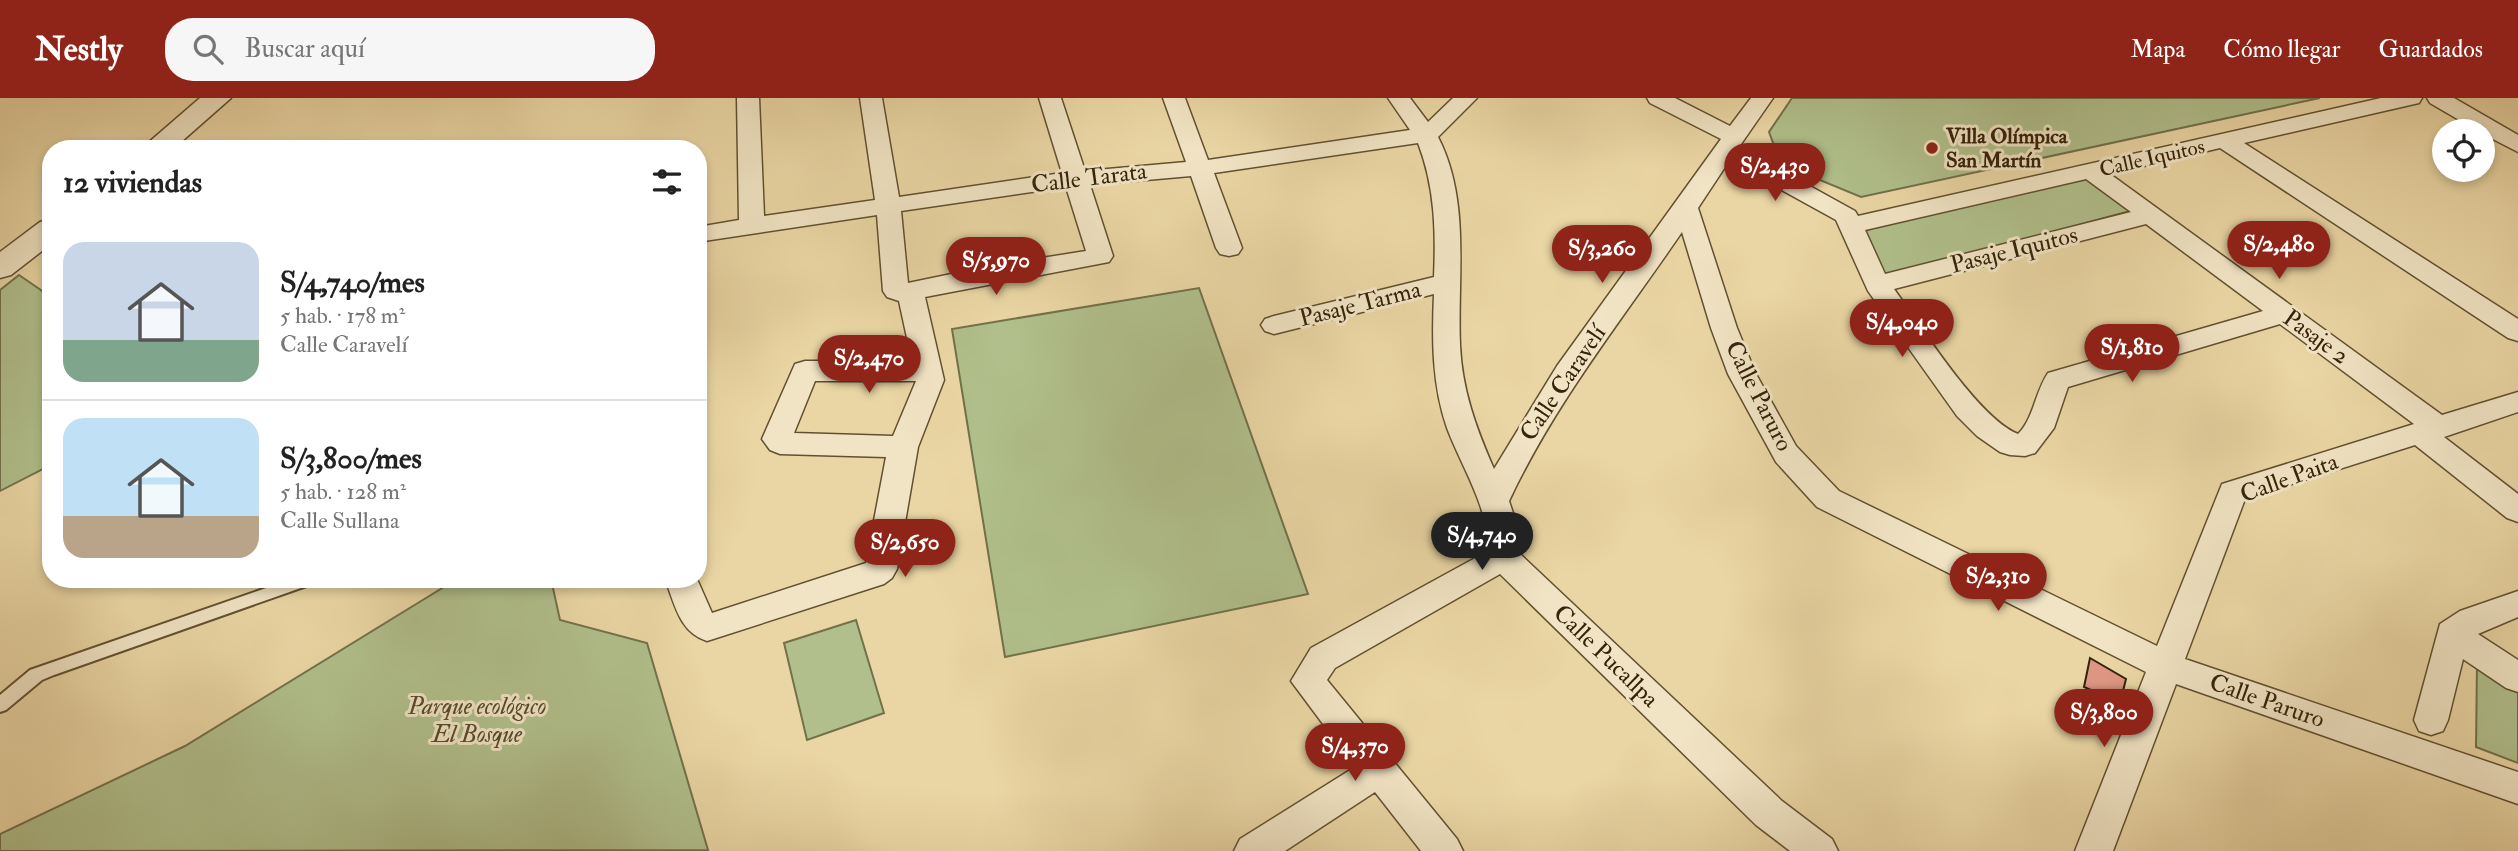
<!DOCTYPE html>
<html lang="es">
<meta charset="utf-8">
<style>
:root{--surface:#fff;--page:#f6f6f6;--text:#222;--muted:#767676;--line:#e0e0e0;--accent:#8f2418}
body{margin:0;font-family:"IM FELL Double Pica",serif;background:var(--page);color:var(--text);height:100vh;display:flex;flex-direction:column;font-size:26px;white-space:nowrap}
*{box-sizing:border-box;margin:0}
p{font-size:23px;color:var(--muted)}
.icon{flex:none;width:38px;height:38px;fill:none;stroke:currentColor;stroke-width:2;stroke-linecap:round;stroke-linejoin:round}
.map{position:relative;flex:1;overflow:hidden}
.drawer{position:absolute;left:42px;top:42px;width:665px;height:448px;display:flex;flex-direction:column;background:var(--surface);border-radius:28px;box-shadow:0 4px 10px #0003}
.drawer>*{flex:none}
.tools{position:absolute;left:2432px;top:21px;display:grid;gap:14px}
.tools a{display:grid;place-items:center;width:63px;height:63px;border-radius:50%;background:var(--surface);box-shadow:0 4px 10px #0003;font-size:35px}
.price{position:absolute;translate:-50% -60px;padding:0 16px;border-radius:24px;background:var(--accent);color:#fff;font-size:23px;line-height:46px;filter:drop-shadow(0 2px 4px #0008)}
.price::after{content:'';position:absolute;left:50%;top:42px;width:21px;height:16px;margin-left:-10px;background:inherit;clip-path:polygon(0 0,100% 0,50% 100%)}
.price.selected{background:#222;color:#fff}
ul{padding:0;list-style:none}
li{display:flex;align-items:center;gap:21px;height:175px;padding:0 21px}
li+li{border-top:2px solid var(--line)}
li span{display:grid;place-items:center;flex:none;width:196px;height:140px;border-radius:21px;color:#555}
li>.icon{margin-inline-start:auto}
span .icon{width:84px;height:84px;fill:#fffc;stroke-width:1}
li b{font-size:30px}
h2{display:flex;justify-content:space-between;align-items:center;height:84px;padding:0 21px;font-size:30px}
header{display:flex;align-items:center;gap:42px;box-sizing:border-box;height:98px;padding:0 35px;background:var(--accent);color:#fff}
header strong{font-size:33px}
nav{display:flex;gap:38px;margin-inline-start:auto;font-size:24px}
.search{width:490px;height:63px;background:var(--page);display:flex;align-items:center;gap:18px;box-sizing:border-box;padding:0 24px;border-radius:28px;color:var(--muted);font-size:26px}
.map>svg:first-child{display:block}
</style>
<header>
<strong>Nestly</strong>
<div class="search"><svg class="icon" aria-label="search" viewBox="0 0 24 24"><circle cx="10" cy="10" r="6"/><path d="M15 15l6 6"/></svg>Buscar aquí</div>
<nav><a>Mapa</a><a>Cómo llegar</a><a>Guardados</a></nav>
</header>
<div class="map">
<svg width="2518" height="753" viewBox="0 0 2518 753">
<rect width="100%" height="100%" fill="#ead6a4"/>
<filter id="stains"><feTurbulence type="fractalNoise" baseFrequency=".00286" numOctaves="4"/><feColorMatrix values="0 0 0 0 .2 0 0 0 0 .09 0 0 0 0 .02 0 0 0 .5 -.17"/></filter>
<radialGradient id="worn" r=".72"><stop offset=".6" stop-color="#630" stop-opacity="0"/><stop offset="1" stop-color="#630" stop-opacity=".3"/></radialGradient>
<g fill="#b0bf8b" stroke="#72714a" stroke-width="2">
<path d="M1792 0H2320L1861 99 1781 66 1769 34Z"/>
<path d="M2087 80 2130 113 1883 180 1865 134 1872 129Z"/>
<path d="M19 177 51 199V367L0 393V192Z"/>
<path d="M1199 190 1308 496 1005 559 952 231Z"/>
<path d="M457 481H551L560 522 647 545 708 752 0 753V736L185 648Z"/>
<path d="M856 522 884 615 807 642 784 545Z"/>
<path d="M2477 565 2518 593V665L2476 649Z"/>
</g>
<path fill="#dd9681" stroke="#35230a" stroke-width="2" d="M2090 560 2126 581 2120 605 2084 589Z"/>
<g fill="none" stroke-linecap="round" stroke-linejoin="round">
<defs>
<path id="service" d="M292 481H317L315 485 54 577 42 582 6 612 0 614V597L30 572Z"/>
<g id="minor">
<path d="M737 0H759L764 118 875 102 860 0H882L899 99 1062 75 1039 0H1061L1085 73 1186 64 1163 0H1185L1208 62 1410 32 1388 0H1410L1428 24 1453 0H1477L1438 39C1471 103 1457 178 1460 247 1462 292 1476 330 1494 371L1557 268 1721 41 1650 5 1647 0H1675L1730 28 1751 0H1773L1739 49 1855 113 1858 118 2381 0H2422L2419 5 2244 45 2518 221V243L2508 240 2220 50 2110 76 2442 317 2518 294V314L2444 339 2518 396V424L2507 420 2415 347 2245 401 2185 561 2518 674V706L2176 586 2113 753H2075L2146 574 1817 409 1776 364 1728 276 1711 230 1682 134C1621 223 1555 305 1509 403L1516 424 1519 455 1782 703 1832 741 1838 753H1790L1756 727 1500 476 1335 570 1327 582 1457 741 1463 753H1421L1375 694 1285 753H1234L1240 741 1355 669 1291 583 1311 550 1488 453C1489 409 1462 370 1447 330 1432 287 1432 241 1434 196L1274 236 1265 233 1261 227 1265 221 1274 218 1434 179C1436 133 1435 89 1418 45L1214 75 1242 150 1238 156 1229 158 1220 156 1216 150 1191 78 1090 87 1113 158 1109 164 925 199 944 282 918 349 897 471 892 480 884 486 707 543C679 534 675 506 665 481H697L712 515 866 465 886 359 780 356 770 352 762 341 795 266 805 263H912L899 203 887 199 883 193 877 117 704 143 698 141V129L739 122ZM1729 63 1836 122 1868 193 1957 318 1977 338 2000 354 2010 357 2025 358 2035 355 2054 330 2068 289 2280 226 2414 326 2222 386 2157 548 1839 393 1796 348 1756 276 1737 230 1698 110ZM2086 81 2131 114 1885 176 1865 132ZM1066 89 1086 153 985 169 908 185 901 113ZM2146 126 2263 213 2048 275C2035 294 2034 320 2018 336 1978 320 1921 228 1894 191ZM815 283H916L893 338 794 335Z"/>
<path d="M2427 0H2454L2518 37V54L2483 36V33H2478L2430 5Z"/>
<path d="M2518 493V519L2478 536 2518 562V594L2506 590 2463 561 2448 622 2443 633 2431 637 2419 633 2414 622 2440 526 2460 513Z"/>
</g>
<g id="tertiary">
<path d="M200 0H231L173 51H141Z"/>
<path d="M51 121V146L11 177 0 180V154L40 124Z"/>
</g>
</defs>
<use href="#service" stroke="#625030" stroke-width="4"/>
<use href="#minor" stroke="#625030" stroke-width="3"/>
<use href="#tertiary" stroke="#625030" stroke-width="3"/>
<use href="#service" fill="#f1e4c4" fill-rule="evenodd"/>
<use href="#minor" fill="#f1e4c4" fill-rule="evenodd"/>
<use href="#tertiary" fill="#f1e4c4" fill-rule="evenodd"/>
</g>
<circle fill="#8f2418" stroke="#f1e4c4" stroke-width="2.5" cx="1932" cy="50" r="7"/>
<g text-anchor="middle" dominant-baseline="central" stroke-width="6" stroke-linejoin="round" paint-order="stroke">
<g font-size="21" font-weight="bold" fill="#35230a" stroke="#f1e4c4" text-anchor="start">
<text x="1946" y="38">Villa Olímpica<tspan x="1946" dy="24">San Martín</tspan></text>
</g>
<g font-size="21" fill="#35230a" stroke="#f1e4c4">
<text transform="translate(2152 60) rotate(-13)">Calle Iquitos</text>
</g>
<g font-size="24" fill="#35230a" stroke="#f1e4c4">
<text transform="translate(1089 80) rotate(-7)">Calle Tarata</text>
<text transform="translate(2014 152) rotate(-14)">Pasaje Iquitos</text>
<text transform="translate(1360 206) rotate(-14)">Pasaje Tarma</text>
<text transform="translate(2316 239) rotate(36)">Pasaje 2</text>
<text transform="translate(1563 285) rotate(-56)">Calle Caravelí</text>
<text transform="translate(1759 298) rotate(63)">Calle Paruro</text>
<text transform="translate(2289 380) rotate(-20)">Calle Paita</text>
<text transform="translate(1606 558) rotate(44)">Calle Pucallpa</text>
<text transform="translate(2267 603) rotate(19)">Calle Paruro</text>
</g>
<g font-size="24" font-style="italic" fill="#544a2a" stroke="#f1e4c4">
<text x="477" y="608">Parque ecológico<tspan x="477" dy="28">El Bosque</tspan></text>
</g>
</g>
<rect width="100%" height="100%" filter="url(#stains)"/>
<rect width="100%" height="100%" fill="url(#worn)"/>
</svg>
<div class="tools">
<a><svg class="icon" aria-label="locate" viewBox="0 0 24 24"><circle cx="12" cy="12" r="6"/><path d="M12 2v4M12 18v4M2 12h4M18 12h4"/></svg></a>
</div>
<b class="price" style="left:1775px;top:105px">S/2,430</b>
<b class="price" style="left:2279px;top:183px">S/2,480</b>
<b class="price" style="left:1602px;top:187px">S/3,260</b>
<b class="price" style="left:996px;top:199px">S/5,970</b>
<b class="price" style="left:1902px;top:261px">S/4,040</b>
<b class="price" style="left:2132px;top:286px">S/1,810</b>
<b class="price" style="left:869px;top:297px">S/2,470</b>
<b class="price selected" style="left:1482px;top:474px">S/4,740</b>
<b class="price" style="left:905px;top:481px">S/2,650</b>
<b class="price" style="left:1998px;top:515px">S/2,310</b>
<b class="price" style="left:2104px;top:651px">S/3,800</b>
<b class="price" style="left:1355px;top:685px">S/4,370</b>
<section class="drawer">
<h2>12 viviendas<svg class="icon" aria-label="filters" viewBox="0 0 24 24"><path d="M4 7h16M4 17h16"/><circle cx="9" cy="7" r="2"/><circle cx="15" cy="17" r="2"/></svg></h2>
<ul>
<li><span style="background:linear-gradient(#c9d6e8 70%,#7fa58c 0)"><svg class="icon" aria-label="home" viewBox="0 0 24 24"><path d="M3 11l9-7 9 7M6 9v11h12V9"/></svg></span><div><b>S/4,740/mes</b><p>5 hab. · 178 m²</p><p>Calle Caravelí</p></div></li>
<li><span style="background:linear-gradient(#bfe0f5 70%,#b9a48a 0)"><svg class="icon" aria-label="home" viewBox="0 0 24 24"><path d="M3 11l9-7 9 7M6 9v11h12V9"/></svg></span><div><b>S/3,800/mes</b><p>5 hab. · 128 m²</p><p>Calle Sullana</p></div></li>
</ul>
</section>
</div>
